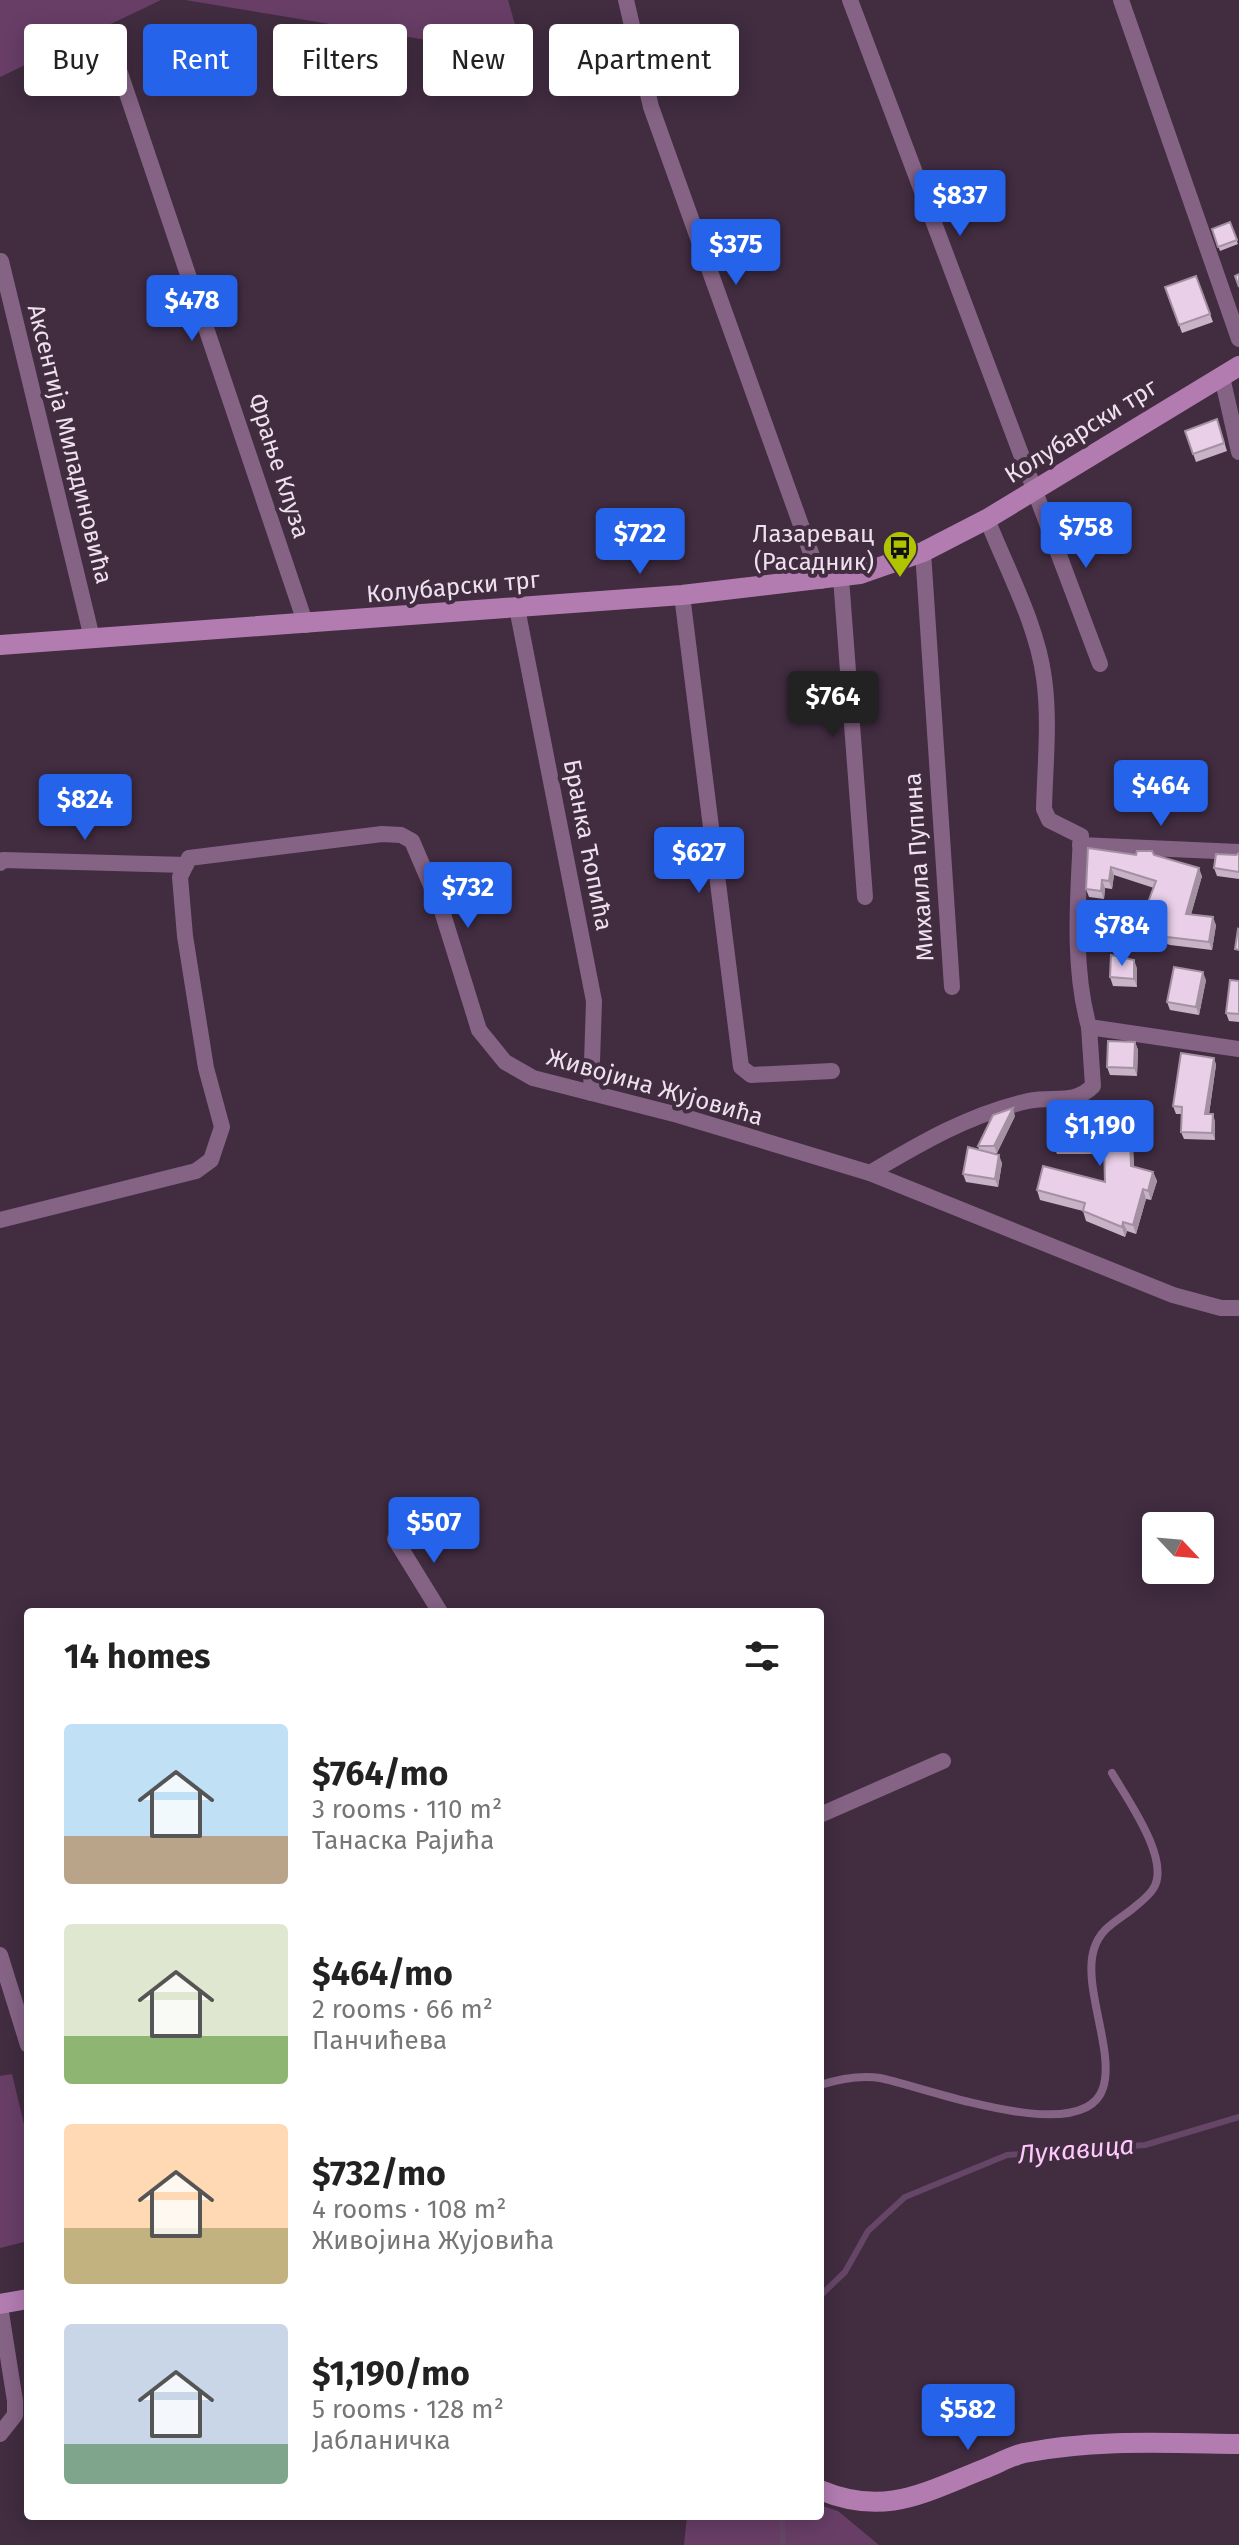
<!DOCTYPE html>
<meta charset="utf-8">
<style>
:root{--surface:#fff;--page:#f6f6f6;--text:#222;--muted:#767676;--accent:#2563eb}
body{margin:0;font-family:"Fira Sans",sans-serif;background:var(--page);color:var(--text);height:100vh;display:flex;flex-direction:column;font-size:30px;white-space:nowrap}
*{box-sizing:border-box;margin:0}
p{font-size:26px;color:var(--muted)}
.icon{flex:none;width:44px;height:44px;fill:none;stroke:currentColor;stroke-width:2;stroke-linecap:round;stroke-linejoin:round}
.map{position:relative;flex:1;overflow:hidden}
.side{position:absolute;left:24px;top:1608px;width:800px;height:912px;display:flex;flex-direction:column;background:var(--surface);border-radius:8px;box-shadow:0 4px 20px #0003}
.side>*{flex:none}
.banner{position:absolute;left:24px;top:24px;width:800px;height:72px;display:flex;gap:16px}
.needle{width:52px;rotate:116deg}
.fabs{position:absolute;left:1142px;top:1512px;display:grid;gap:16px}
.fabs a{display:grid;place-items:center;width:72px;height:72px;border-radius:8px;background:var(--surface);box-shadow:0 4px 20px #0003;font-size:40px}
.price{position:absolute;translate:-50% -68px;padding:0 18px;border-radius:8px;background:var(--accent);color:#fff;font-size:26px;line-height:52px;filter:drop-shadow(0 2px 4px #0008)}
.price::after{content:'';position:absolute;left:50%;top:48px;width:24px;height:18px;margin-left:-12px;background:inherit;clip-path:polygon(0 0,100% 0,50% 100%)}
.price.on{background:#222;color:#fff}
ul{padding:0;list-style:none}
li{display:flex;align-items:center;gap:24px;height:200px;padding:0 40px}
li span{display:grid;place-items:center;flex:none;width:224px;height:160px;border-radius:8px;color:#555}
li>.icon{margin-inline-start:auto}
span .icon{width:96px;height:96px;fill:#fffc;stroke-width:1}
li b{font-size:34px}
h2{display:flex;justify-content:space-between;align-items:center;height:96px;padding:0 40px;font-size:34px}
.chip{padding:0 28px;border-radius:8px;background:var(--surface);box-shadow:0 4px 20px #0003;font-size:28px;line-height:72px}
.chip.on{background:var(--accent);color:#fff}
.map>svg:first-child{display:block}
</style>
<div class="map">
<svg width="1239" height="2545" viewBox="0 0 1239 2545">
<rect width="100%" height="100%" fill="#412c40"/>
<g fill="#683e67">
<path d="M0 0H161L0 77Z"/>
<path d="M185 0H508L524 56Z"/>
<path d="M12 2074 28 2141V2241L0 2248V2076Z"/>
<path d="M820 2505 838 2511 879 2545H684L687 2516H820Z"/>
</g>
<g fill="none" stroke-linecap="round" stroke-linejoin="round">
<g stroke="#664666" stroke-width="6">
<path d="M820 2296 845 2272 868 2231 905 2197 1007 2155 1145 2145 1239 2117"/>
<path d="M782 2516 783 2545"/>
</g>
<path stroke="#856385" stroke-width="8" d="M820 2085C839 2079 861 2075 880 2078 922 2086 1084 2149 1103 2088 1115 2051 1082 1987 1094 1949 1100 1929 1115 1922 1131 1910 1138 1904 1148 1897 1153 1889 1172 1861 1127 1799 1112 1773"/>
<g stroke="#856385" stroke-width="16">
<path d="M626 0 651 107 821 581"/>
<path d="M850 0 1100 664"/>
<path d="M1121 0 1239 339"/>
<path d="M112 49 306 625"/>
<path d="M1 261 92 638"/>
<path d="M1222 377 1239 452"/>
<path d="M987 519C1007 570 1037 624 1044 678 1050 721 1045 766 1044 809L1049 820 1081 836C1078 899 1072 966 1089 1027"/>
<path d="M923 552 952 987"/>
<path d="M841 578 865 897"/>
<path d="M682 595 741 1067 751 1075 832 1071"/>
<path d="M517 608 594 1001 591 1093"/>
<path d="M1080 845 1239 852"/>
<path d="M0 863 3 860 186 865"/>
<path d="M870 1173C921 1143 970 1114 1028 1101 1053 1095 1073 1106 1093 1086L1089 1027 1239 1049"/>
<path d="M0 1220 196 1171 211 1160 222 1127 206 1068 185 936 180 877 189 858 382 834 401 835 412 841 442 911 479 1030 505 1062 533 1078 678 1115 870 1173 1173 1295 1221 1308H1239"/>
<path d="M395 1539 440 1612"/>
<path d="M820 1815 943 1761"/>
<path d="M0 1955 28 2045"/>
<path d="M0 2306 15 2401V2415L0 2434"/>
</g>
<g stroke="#b27cb1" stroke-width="20">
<path d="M0 645 682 595 860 574 923 552 987 519 1239 366"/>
<path d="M0 2304 28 2299"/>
<path d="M820 2490C885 2517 923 2493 984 2469 997 2464 1011 2456 1024 2453 1095 2439 1167 2443 1239 2444"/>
</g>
</g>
<g fill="#c8b2c8">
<path d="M1230 222 1238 244 1220 251 1212 229Z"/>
<path d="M1196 276 1213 322 1182 333 1165 287Z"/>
<path d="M1217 419 1227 451 1196 462 1185 431Z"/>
<path d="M1088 848 1136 855H1154L1202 876 1191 914 1216 925 1212 950 1170 945 1142 935 1139 927 1154 888 1114 875 1112 889 1105 888 1104 899 1089 897 1086 889Z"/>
<path d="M1239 853V879L1217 876 1214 868Z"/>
<path d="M1137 968V987L1113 986 1110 977Z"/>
<path d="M1206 980 1199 1015 1170 1010 1167 1002Z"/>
<path d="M1239 981V1022L1229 1021 1226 1013Z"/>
<path d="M1135 1042 1138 1050 1137 1076 1110 1075 1107 1067Z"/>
<path d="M1214 1058 1216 1065 1209 1114 1215 1121V1140L1184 1139 1181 1132 1182 1114H1176L1173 1106Z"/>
<path d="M1015 1116 997 1153H992L1002 1163 998 1187 966 1182 963 1174 979 1150 978 1146Z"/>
<path d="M1132 1122 1134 1167 1153 1172 1157 1181 1151 1200 1146 1199 1136 1234 1127 1231 1125 1237 1086 1221 1083 1211 1040 1200 1037 1190 1105 1182 1104 1154H1057L1053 1145Z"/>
</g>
<g fill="#a391a2">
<path d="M1111 867 1114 875 1112 889 1109 881Z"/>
<path d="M1199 868 1202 876 1189 922 1186 914Z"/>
<path d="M1102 880 1105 888 1104 899 1101 891Z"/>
<path d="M1213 917 1216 925 1212 950 1209 942Z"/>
<path d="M1134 960 1137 968V987L1134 979Z"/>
<path d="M1203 972 1206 980 1199 1015 1196 1007Z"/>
<path d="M1135 1042 1138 1050 1137 1076 1134 1068Z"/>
<path d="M1214 1058 1216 1065 1208 1121 1205 1114Z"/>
<path d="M1013 1108 1015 1116 997 1153 994 1146Z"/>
<path d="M1129 1113 1132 1122 1134 1175 1131 1166Z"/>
<path d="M1213 1114 1215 1121V1140L1212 1133Z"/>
<path d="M999 1155 1002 1163 998 1187 995 1179Z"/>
<path d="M1153 1172 1157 1181 1151 1200 1148 1191Z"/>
<path d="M1143 1189 1146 1199 1136 1234 1133 1225Z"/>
<path d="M1123 1222 1127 1231 1125 1237 1122 1227Z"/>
</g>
<g fill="#e9cfe8" stroke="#a391a2" stroke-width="2">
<path d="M1230 222 1237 240 1218 247 1212 229Z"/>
<path d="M1239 274V287L1235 276Z"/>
<path d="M1196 276 1210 314 1179 325 1165 287Z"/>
<path d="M1217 419 1224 443 1193 454 1185 431Z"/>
<path d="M1088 848 1136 855 1137 851H1152L1154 855 1199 868 1186 914 1213 917 1209 942 1167 937 1139 927 1156 881 1111 867 1109 881 1102 880 1101 891 1086 889Z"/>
<path d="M1239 853V872L1214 868 1216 854 1236 855Z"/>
<path d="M1238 929 1239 930V950L1235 949Z"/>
<path d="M1111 955 1134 960V979L1110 977Z"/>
<path d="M1174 967 1203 972 1196 1007 1167 1002Z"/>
<path d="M1230 980 1239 981V1014L1226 1013Z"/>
<path d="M1108 1041 1135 1042 1134 1068 1107 1067Z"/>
<path d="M1181 1053 1214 1058 1205 1114H1213L1212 1133 1181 1132 1182 1107 1173 1106Z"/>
<path d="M1013 1108 994 1146H978L993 1115Z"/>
<path d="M1129 1113 1131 1166 1153 1172 1148 1191 1143 1189 1133 1225 1123 1222 1122 1227 1083 1211 1085 1203 1037 1190 1043 1166 1105 1182 1104 1145H1053L1054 1117Z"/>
<path d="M968 1147 999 1155 995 1179 963 1174Z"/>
</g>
<defs>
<symbol id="bus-pin" viewBox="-11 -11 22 30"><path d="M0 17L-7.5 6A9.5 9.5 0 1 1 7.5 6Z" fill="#b0c500" stroke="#412c40"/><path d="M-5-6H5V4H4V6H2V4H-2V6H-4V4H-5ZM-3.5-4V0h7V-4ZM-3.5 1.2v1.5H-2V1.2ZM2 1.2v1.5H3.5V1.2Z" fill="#111"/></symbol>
</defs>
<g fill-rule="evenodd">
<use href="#bus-pin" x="880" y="528" width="40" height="54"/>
</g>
<g text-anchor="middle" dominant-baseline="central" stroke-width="8" stroke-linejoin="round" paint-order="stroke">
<g font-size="24" fill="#eee1ee" stroke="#412c40">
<text transform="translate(1081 431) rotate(-32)">Колубарски трг</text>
<text transform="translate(70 444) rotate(76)">Аксентија Миладиновића</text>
<text transform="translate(279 466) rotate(72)">Фрање Клуза</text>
<text transform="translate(453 587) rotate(-5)">Колубарски трг</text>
<text transform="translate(588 845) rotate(79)">Бранка Ћопића</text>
<text transform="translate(919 867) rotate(-94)">Михаила Пупина</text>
<text transform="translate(655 1087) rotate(16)">Живојина Жујовића</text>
</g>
<g font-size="24" fill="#eee1ee" stroke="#412c40" text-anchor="end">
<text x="874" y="534">Лазаревац<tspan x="874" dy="28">(Расадник)</tspan></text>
</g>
<g font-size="26" font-style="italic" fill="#fec8fd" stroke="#412c40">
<text transform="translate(1076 2150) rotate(-5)">Лукавица</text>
</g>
</g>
</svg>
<div class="fabs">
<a><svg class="needle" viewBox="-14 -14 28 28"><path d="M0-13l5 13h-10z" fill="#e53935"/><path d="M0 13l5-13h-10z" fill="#767676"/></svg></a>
</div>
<b class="price" style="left:960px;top:238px">$837</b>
<b class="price" style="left:736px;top:287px">$375</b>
<b class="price" style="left:192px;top:343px">$478</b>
<b class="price" style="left:1086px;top:570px">$758</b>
<b class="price" style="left:640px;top:576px">$722</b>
<b class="price on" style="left:833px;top:739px">$764</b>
<b class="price" style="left:1161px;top:828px">$464</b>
<b class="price" style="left:85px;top:842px">$824</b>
<b class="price" style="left:699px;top:895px">$627</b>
<b class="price" style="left:468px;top:930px">$732</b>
<b class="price" style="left:1122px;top:968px">$784</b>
<b class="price" style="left:1100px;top:1168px">$1,190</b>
<b class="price" style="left:434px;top:1565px">$507</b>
<b class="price" style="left:968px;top:2452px">$582</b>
<div class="banner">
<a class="chip">Buy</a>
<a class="chip on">Rent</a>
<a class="chip">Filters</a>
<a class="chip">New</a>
<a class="chip">Apartment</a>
</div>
<section class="side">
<h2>14 homes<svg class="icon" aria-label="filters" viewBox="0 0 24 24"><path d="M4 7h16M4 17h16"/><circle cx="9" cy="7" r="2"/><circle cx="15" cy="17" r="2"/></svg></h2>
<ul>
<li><span style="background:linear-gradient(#bfe0f5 70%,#b9a48a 0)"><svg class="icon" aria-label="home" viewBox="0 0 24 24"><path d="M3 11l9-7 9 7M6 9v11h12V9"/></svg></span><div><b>$764/mo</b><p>3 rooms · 110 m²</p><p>Танаска Рајића</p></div></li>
<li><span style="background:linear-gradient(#dfe7d0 70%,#8fb573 0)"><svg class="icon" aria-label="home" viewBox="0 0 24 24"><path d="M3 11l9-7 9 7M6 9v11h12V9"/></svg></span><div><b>$464/mo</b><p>2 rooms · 66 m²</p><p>Панчићева</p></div></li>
<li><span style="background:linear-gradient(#ffd9b3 65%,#c2b280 0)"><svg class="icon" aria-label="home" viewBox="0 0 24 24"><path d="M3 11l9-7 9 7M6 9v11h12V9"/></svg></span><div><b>$732/mo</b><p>4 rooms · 108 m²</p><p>Живојина Жујовића</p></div></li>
<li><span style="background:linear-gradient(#c9d6e8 75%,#7fa58c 0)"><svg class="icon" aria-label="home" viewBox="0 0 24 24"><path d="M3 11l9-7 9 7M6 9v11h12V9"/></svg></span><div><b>$1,190/mo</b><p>5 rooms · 128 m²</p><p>Јабланичка</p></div></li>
</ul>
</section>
</div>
